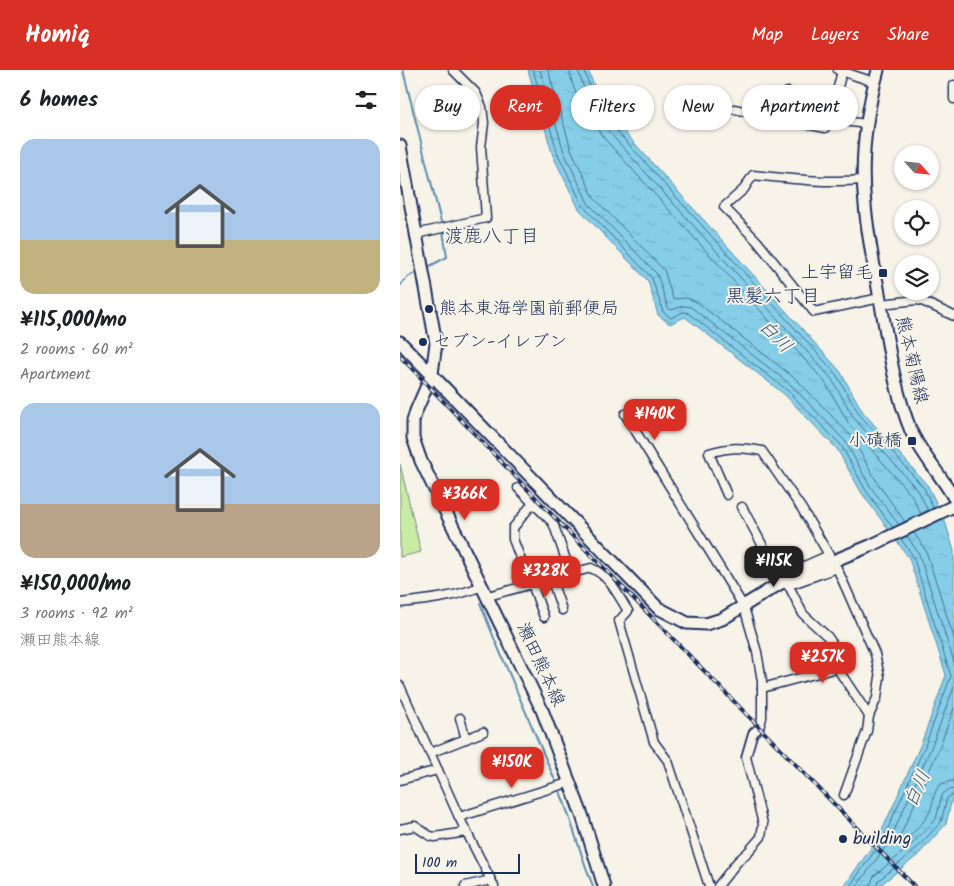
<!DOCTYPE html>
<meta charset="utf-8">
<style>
:root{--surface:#fff;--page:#f6f6f6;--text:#202124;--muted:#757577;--accent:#d93025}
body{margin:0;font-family:Kalam,"Klee One",sans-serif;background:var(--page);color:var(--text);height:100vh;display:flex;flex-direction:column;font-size:19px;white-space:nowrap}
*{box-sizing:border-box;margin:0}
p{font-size:16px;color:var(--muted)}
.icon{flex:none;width:28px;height:28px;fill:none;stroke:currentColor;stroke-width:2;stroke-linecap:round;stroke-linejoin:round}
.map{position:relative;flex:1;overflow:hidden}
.side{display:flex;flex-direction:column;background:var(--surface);width:400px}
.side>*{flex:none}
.top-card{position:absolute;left:15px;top:15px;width:464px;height:45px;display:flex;gap:10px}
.needle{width:32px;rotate:117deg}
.tools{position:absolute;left:494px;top:75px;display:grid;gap:10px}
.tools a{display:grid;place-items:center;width:45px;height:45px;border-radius:50%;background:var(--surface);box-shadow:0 1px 4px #0004;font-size:25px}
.scale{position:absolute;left:15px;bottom:12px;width:105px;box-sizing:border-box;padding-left:5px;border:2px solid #1b2f5e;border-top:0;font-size:14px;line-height:18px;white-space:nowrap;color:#1b2f5e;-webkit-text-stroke:4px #f7f3e8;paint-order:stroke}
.price{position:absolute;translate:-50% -42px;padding:0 11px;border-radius:10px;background:var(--accent);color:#fff;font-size:16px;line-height:32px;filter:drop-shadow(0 1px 2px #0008)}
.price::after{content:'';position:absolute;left:50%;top:30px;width:15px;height:11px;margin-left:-8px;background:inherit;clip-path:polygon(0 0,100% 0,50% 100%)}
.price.current{background:#222;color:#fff}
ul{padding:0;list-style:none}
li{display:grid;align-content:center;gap:10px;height:265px;padding:0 20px}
li span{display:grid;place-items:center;height:155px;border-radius:15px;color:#555}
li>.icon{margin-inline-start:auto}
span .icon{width:90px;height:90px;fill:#fffc;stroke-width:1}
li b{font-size:21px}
h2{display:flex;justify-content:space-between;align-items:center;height:60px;padding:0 20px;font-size:21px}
.chip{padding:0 18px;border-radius:22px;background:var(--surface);box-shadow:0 1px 4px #0004;font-size:18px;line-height:45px}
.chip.current{background:var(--accent);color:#fff}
header{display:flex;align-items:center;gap:30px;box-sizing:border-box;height:70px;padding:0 25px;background:var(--accent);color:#fff}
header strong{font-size:24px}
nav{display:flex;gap:28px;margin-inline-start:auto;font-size:18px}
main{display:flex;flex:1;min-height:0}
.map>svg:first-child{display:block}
</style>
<header>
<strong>Homiq</strong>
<nav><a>Map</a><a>Layers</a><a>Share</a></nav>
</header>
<main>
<section class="side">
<h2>6 homes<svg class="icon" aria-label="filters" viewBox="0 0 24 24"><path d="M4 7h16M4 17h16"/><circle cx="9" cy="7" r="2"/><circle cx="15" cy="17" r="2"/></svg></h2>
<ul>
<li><span style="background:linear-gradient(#a9c7e8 65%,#c2b280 0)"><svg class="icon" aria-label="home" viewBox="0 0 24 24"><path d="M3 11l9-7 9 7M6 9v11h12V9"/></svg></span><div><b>¥115,000/mo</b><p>2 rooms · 60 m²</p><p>Apartment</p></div></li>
<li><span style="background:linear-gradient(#a9c7e8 65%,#b9a48a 0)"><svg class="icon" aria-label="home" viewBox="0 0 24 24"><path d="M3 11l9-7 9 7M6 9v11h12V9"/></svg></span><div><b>¥150,000/mo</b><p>3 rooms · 92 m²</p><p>瀬田熊本線</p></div></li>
</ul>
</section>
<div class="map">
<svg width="554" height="816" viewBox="0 0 554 816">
<defs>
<pattern id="water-ripples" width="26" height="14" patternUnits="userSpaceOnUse" patternTransform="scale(1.25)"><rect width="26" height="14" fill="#86cee7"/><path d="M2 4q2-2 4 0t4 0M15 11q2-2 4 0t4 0" fill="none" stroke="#73b1c9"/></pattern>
</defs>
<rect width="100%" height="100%" fill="#f7f3e8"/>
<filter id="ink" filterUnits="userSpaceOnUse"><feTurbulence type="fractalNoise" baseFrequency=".02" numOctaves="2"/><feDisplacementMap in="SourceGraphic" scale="10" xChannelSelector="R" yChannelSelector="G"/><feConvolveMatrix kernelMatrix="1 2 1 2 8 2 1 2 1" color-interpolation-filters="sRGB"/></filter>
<g filter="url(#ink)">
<path fill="#caeba4" stroke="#728d81" d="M0 394 21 482 0 487Z"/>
<path fill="url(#water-ripples)" stroke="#5b8eb0" d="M128 0H188L199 29 218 55 440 301 463 342 528 416 545 451 554 481V720L546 754 517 786 479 816H444L479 767 521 674 546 605 509 488 461 422 437 379 384 324 285 247 270 254 258 245 248 211 179 139 153 86Z"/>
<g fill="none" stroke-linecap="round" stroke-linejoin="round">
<g stroke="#466f95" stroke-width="1">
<path d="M133 0 158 84 183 136 252 208 263 242 271 248 283 242 288 243 387 320 441 375 465 419 493 458"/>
<path d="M140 0 164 82 188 133 257 204 268 238 272 240 283 236 291 237 391 315 445 371 470 416 499 455"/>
<path d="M148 0 171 79 194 128 264 200 273 229 287 228 297 232 397 310 451 366 477 412 505 452"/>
<path d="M170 0C171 24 190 48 203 67L425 312 449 354 512 426 521 444"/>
<path d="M178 0 189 34 209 62 431 308 454 348 519 422 528 441"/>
<path d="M184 0 195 31 214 58 436 304 459 344 524 418 533 438"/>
<path d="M514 463 526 481 554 568"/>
<path d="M507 466 519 484 554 592"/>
<path d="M554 638 538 681 498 771V774L504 772C512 763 522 755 528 745 537 731 529 712 554 711"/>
<path d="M450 816 483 769 525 676 551 606 513 486 501 469"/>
<path d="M457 816 489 772 531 678 554 617"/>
<path d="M470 816 474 806 509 777 536 749 542 725 548 720 554 719"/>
<path d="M477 816 478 811 513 782 541 752 547 728 550 726 554 725"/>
</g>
<g stroke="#5b8eb0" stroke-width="2">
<path d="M3 0 42 156"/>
<path d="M26 198 47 187 43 161"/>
<path d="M0 216C4 208 11 205 19 201"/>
<path d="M80 533 94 568 157 715"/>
<path d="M159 719C172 751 180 784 193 816"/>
</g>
<defs>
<g id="street">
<path d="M438 0 474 12"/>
<path d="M554 15V29"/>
<path d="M437 21 442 1"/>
<path d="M334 39 425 58 431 36 388 22 384 24 378 48"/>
<path d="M429 49 466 54"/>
<path d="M463 110C426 113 390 109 353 105L344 119 324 137 357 171 414 242 480 228"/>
<path d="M16 164 86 148 81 77 84 53 82 37 76 23 53 0"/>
<path d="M481 234 517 230 524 232 554 246"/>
<path d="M225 344 344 537 357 582 362 611V648L359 658 353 663 346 687 363 754 361 767 348 782 338 791 318 816"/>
<path d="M118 418 153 453 171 504"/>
<path d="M327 425 309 383C329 377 341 377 362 381L402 439 429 485 389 503"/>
<path d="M342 437 379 506 390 518 403 544 428 567 436 579"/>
<path d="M151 508 162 540"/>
<path d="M385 512 395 513 437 498 475 584 480 607 477 628 469 646 467 661 444 725"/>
<path d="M130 514 113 469V458L133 433"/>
<path d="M132 514 144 547"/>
<path d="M88 526 191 498C210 506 217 524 228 541L219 551 254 672 268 691 309 816"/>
<path d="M0 533C28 530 56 527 82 516"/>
<path d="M0 616 59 747 94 816"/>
<path d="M362 618 437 598 469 646"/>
<path d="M60 648 66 669"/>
<path d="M30 683 83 662"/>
<path d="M0 710 38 700"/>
<path d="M59 747 171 712"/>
<path d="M0 759 15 756 30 766 35 767 66 762"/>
<path d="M65 816 91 810"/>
</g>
<g id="secondary">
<path d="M478 0C466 44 460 90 465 135 468 170 476 205 482 240 489 280 495 322 511 361 522 385 541 405 554 428"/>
<path d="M0 76 36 273 32 304 16 341 13 351V368L21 391 142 640 182 745 204 816"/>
<path d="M0 272 258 538 287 553 306 554 322 549 384 511 470 476 554 436"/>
</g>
</defs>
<use href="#street" stroke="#1b2f5e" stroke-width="11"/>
<use href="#secondary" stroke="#1b2f5e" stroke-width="15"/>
<use href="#street" stroke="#f7f3e8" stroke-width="8"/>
<use href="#secondary" stroke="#f7f3e8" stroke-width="11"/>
<defs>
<path id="rail" d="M0 286 158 451 514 816"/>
</defs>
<use href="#rail" stroke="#1b2f5e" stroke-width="4"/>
<use href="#rail" stroke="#f7f3e8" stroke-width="2" stroke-dasharray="5.5" stroke-linecap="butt"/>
</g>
</g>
<g fill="#1b2f5e" stroke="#f7f3e8" stroke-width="2">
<rect x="478" y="198" width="10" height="10" rx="2.5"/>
<circle cx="29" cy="239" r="5"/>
<circle cx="23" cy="272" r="5"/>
<rect x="507" y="366" width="10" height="10" rx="2.5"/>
<circle cx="443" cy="769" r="5"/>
</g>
<g text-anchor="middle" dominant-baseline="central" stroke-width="4" stroke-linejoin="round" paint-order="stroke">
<g font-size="18" fill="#1b2f5e" stroke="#f7f3e8" text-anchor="start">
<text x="473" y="203" text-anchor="end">上宇留毛</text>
<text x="39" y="239">熊本東海学園前郵便局</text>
<text x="33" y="272">セブン-イレブン</text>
<text x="502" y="371" text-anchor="end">小磧橋</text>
<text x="453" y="769">building</text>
</g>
<g font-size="18" fill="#1b2f5e" stroke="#f7f3e8">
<text transform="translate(511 290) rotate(77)">熊本菊陽線</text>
<text transform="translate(140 595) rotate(65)">瀬田熊本線</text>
</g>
<g font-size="19" fill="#1b2f5e" stroke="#f7f3e8">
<text x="92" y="167">渡鹿八丁目</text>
<text x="373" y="227">黒髪六丁目</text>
</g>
<g font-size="19" font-style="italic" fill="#365780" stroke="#f7f3e8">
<text transform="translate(375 267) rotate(45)">白川</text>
<text transform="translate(518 719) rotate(-66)">白川</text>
</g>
</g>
</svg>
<div class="tools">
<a><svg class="needle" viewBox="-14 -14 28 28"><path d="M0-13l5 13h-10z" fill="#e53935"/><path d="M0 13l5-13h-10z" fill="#757577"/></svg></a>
<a><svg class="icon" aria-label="locate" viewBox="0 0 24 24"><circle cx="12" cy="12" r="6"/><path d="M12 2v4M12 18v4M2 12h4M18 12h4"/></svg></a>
<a><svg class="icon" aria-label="layers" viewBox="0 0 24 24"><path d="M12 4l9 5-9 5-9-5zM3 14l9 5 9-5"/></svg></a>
</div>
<div class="scale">100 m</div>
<b class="price" style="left:255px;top:371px">¥140K</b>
<b class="price" style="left:65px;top:451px">¥366K</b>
<b class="price current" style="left:374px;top:518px">¥115K</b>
<b class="price" style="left:146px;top:528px">¥328K</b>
<b class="price" style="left:423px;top:614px">¥257K</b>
<b class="price" style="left:112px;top:719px">¥150K</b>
<div class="top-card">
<a class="chip">Buy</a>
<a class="chip current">Rent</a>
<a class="chip">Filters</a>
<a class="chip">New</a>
<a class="chip">Apartment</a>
</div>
</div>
</main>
